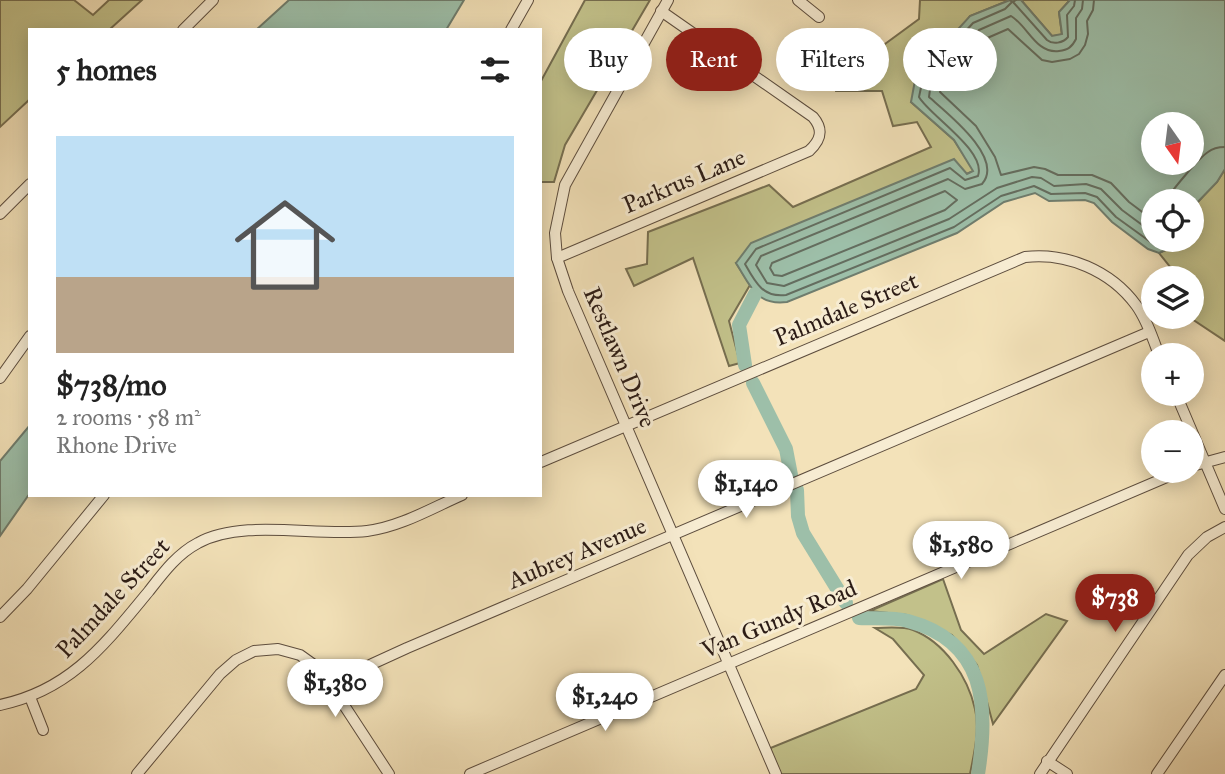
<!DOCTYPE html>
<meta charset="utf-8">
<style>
:root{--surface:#fff;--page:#f2f2f2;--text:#222;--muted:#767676;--accent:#8f2418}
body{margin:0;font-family:"IM FELL Great Primer",serif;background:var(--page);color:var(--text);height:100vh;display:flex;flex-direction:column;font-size:26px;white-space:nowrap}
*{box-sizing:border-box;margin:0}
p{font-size:23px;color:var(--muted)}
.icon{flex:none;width:38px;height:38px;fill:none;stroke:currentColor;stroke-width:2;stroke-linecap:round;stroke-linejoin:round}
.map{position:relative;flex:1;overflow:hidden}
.side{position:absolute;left:28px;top:28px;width:514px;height:469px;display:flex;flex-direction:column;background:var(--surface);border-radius:0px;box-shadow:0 4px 18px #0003}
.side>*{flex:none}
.hud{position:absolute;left:564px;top:28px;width:556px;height:63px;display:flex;gap:14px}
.needle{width:46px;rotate:166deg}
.fabs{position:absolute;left:1141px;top:112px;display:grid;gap:14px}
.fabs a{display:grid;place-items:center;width:63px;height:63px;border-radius:50%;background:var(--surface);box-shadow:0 4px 18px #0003;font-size:35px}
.price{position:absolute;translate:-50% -60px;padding:0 16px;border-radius:24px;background:#fff;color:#222;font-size:23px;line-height:46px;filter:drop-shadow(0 2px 4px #0008)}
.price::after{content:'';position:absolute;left:50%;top:42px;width:21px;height:16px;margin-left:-10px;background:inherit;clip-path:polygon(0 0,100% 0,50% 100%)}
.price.selected{background:var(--accent);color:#fff}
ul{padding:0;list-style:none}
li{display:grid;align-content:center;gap:14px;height:371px;padding:0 28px}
li span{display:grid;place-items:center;height:217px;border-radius:0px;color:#555}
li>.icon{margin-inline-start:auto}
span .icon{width:126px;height:126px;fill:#fffc;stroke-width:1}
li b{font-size:30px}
h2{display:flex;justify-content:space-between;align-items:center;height:84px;padding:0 28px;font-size:30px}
.tag{padding:0 24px;border-radius:32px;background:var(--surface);box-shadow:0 4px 18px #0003;font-size:24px;line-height:63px}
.tag.selected{background:var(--accent);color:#fff}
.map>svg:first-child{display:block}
</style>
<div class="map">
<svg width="1225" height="774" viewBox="0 0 1225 774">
<rect width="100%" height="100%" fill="#f3e2b9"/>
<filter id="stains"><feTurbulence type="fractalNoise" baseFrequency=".00286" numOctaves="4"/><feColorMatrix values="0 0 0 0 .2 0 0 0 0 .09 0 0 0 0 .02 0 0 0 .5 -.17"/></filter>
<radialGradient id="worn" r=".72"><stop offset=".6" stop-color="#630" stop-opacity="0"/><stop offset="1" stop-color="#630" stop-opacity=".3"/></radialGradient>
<g fill="#c2c18a" stroke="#766e50" stroke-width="2">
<path d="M0 0H74L93 15 109 0H142L109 30H30V99L0 127Z"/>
<path d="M585 0H650L565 145 554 182H541V81Z"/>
<path d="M920 0H1010L970 16 911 102 954 140 974 171 736 263 750 285 729 321 740 363 729 366 693 258 634 286 626 269 647 264 648 232 769 185 793 207 931 147 917 122 893 126 882 91H836L830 54 874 52 919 19Z"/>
<path d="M1021 0H1070L1059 12 1062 35 1052 36Z"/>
<path d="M1225 169V341L1189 317H1192V278H1179L1159 253 1168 249 1173 240H1192V208L1217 182Z"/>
<path d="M943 579 961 630 984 654 1046 614 1067 621 993 724 977 665 952 635 907 615 870 611Z"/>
<path d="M875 628C886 628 902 626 913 630 944 642 968 677 975 709 980 729 974 754 970 774H781L768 749 916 689 924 675 893 639Z"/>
</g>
<g fill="#9dbfa9" stroke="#6f7d6e" stroke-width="2" fill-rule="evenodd">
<path d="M289 0H464L446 30H256Z"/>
<path d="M1010 0H1021L1052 36 1062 34 1059 12 1070 0H1225V169L1217 182 1192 208V201H1153V240H1173L1168 249 1159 253 1148 249 1112 222 1094 203 1085 200 1049 201 1035 193 1004 202 957 233 787 302C756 306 750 285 736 263L751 243 954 159 967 174 973 171 954 140 911 102 916 75 970 16ZM1153 124H1192V163H1153Z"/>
<path d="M30 425V493L0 536V461Z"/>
</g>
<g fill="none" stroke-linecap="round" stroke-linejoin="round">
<g stroke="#646d5f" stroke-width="2">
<path d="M1010 0 1012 2 1005 9 973 23 923 78 919 97C929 115 987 151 978 176L965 180 950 168 756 249 745 264C755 282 763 298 786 295L954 227 1001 196 1034 186 1051 194 1085 193 1097 197 1116 217 1152 243 1159 245 1165 240"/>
<path d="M1016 0 1013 2 1047 40C1053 45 1063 43 1068 37L1067 15 1074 6 1075 0"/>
<path d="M1083 0 1082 9 1076 18V39C1072 47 1068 50 1059 51 1036 54 1028 26 1011 16L979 30 931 82 929 97C947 113 1005 158 982 184L965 189 948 179 761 256 756 265 767 283 784 286 949 219 997 188 1032 177 1041 178 1054 186 1086 184 1101 189 1122 210 1153 233"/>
<path d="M1094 0 1093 10 1087 21 1088 34 1085 45 1079 54 1070 59 1052 62 1042 60 1008 29 985 39 941 87 940 92 976 126 995 157 1001 175 1034 167 1045 169 1058 175H1092L1111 183 1129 202 1153 220"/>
<path d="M945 191 957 200 945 210 782 276 774 275 770 268 772 263Z"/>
<path d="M1166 201C1170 192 1200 157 1208 152 1213 148 1219 147 1225 147"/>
</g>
<g stroke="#9dbfa9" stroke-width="14">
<path d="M745 365 739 325 755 294"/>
<path d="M753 383 786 449 791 475"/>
<path d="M797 490 798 516 803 533 846 603"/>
<path d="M859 618C874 619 893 617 908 621 986 642 989 706 978 774"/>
</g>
<defs>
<g id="minor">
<path d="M668 0 565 185 555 233 557 258 568 291 776 774"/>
<path d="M798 0 819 17"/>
<path d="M183 30 213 0"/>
<path d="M511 30 528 0"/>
<path d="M0 214 30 184"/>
<path d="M557 258 809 151C821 140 824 130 813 117L661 11"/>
<path d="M0 378 30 336"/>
<path d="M1176 394 1225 509"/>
<path d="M541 462 1025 257C1067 252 1111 271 1136 305 1147 320 1153 339 1159 355"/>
<path d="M1192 466 1225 457"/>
<path d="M0 617 27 589 104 495"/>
<path d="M333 687 372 664 407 648 1149 332"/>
<path d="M30 697 43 730"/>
<path d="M0 705C71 690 105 644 149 591 163 573 177 554 198 543 243 518 316 537 367 531 400 527 432 508 462 495"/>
<path d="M1047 761 1067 774"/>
<path d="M137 774 220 674 236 660 254 651 278 649 300 655 321 670 389 774"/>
<path d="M470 774 1181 471"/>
<path d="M1040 774 1188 555 1207 537 1225 527"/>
<path d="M1157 774 1225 675"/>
</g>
</defs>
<use href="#minor" stroke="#5d4d3e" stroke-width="12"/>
<use href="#minor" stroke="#f7ecd2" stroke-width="10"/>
</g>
<g text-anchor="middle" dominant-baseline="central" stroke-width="6" stroke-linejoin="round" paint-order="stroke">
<g font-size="24" fill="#2b1b15" stroke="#f7ecd2">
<text transform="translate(684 181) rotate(-23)">Parkrus Lane</text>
<text transform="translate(846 309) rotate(-23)">Palmdale Street</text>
<text transform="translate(620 357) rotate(67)">Restlawn Drive</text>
<text transform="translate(577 553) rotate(-23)">Aubrey Avenue</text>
<text transform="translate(113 598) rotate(-47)">Palmdale Street</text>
<text transform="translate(779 619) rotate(-23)">Van Gundy Road</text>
</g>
</g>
<rect width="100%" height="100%" filter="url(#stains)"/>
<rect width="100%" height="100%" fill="url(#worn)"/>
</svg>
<div class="fabs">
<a><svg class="needle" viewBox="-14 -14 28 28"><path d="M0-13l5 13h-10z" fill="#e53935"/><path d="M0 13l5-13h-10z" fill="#767676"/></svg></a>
<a><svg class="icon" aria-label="locate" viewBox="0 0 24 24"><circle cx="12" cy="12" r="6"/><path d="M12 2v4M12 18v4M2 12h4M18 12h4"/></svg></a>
<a><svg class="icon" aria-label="layers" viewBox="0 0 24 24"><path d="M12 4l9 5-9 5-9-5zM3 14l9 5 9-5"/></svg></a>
<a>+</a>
<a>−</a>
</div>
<b class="price" style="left:746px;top:520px">$1,140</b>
<b class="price" style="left:961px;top:581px">$1,580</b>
<b class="price selected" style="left:1115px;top:634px">$738</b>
<b class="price" style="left:335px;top:719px">$1,380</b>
<b class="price" style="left:605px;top:733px">$1,240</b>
<div class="hud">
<a class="tag">Buy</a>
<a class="tag selected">Rent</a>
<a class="tag">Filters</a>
<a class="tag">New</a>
</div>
<section class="side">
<h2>5 homes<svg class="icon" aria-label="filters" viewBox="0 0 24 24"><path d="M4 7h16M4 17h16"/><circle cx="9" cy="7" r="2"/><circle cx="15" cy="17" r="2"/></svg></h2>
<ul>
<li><span style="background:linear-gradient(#bfe0f5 65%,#b9a48a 0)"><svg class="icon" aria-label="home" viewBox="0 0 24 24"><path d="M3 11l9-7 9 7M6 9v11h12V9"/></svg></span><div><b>$738/mo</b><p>2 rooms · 58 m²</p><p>Rhone Drive</p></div></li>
</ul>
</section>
</div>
